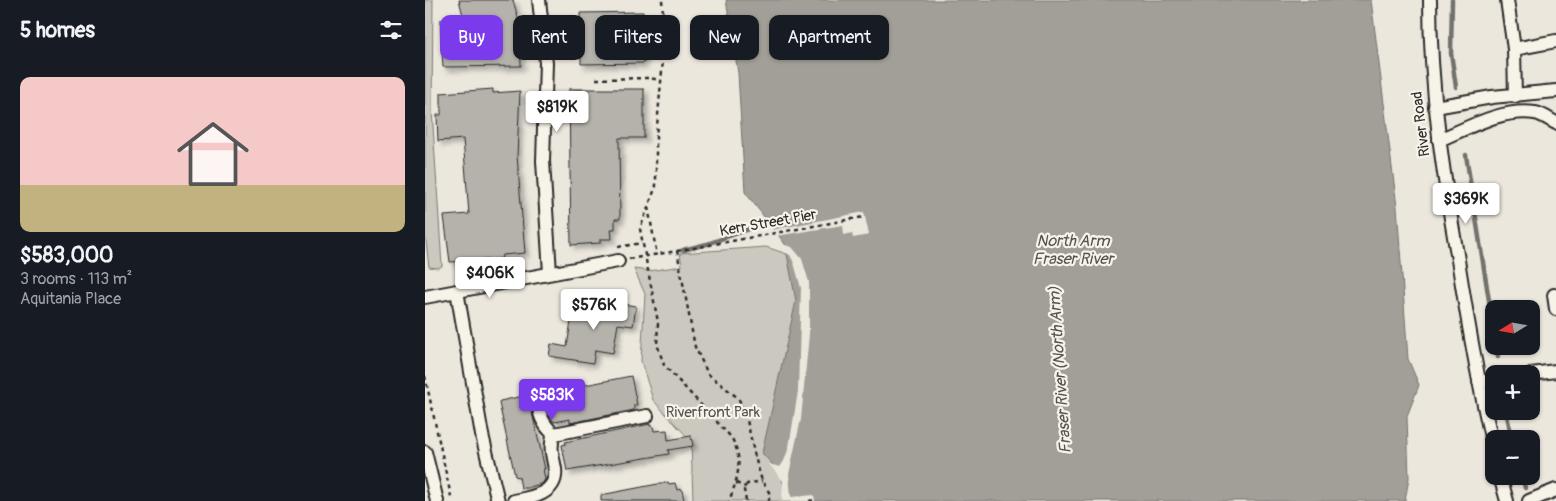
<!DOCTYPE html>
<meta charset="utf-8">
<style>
:root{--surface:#171b24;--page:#20242c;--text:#f1f3f6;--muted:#9ea1a6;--accent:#7c3aed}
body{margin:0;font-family:Pangolin,sans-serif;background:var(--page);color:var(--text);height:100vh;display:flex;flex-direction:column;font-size:19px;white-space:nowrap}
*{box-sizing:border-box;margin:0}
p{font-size:16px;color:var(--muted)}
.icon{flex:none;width:28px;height:28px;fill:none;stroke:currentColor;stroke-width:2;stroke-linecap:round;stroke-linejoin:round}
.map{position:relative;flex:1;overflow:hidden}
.sheet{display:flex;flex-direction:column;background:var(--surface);width:425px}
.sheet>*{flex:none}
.guide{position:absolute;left:15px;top:15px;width:475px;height:45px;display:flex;gap:10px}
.needle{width:32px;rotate:259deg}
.buttons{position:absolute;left:1060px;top:300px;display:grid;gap:10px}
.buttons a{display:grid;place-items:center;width:55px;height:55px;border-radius:10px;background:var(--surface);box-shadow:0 1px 4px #0004;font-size:25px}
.price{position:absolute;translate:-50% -42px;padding:0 11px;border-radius:5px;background:#fff;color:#222;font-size:16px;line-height:32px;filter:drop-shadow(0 1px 2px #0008)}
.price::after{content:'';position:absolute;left:50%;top:30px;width:15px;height:11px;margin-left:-8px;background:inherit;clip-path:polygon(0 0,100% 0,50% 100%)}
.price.on{background:var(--accent);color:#fff}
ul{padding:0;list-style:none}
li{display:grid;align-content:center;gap:10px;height:265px;padding:0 20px}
li span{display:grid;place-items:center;height:155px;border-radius:10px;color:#555}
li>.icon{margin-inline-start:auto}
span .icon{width:90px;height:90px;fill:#fffc;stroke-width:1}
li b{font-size:21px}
h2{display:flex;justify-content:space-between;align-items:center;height:60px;padding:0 20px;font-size:21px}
.chip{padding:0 18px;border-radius:10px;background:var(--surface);box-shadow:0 1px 4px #0004;font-size:18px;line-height:45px}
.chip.on{background:var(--accent);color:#fff}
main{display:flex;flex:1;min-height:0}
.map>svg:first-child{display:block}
</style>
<main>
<section class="sheet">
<h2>5 homes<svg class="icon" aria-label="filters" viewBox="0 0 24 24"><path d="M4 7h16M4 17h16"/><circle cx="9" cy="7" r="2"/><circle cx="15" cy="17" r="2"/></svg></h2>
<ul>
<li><span style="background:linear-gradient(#f6c9c9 70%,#c2b280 0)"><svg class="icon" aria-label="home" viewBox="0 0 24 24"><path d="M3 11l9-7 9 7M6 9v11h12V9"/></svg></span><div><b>$583,000</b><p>3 rooms · 113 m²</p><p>Aquitania Place</p></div></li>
</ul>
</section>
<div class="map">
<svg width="1131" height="501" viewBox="0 0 1131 501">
<defs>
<filter id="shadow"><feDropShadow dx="4" dy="4" stdDeviation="2.5" flood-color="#0004"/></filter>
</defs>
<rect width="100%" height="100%" fill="#ebe7dd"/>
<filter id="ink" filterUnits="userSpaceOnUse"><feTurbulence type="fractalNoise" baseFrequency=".02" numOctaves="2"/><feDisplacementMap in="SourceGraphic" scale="10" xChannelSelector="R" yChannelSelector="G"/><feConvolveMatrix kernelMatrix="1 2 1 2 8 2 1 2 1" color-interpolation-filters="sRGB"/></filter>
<g filter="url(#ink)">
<g fill="#cbc8bf" stroke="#7b7a75">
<path d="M0 0H8L7 110 17 266 13 268 4 267 0 233Z"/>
<path d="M341 247 365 255 376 288 359 501H268L266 441 228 400 216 361 220 294 209 269 224 271 257 266 255 253Z"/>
</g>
<path fill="#a29f98" stroke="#72716c" d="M301 0H946L972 207 983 359 994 385 982 416 984 478 980 501H359C361 476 353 471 337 453L371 301 360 244 320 192 313 73Z"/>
<g fill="#ebe7dd">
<path d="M439 212 444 235 428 238 427 233 419 235 418 225 351 236 346 230Z"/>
<path d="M357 244 367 247 377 259 384 282V334L376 419 364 474 366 497 389 495 390 501H357L358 481 344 464 355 467 359 461 364 447 373 391 376 288 369 263 365 255 359 252Z"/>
</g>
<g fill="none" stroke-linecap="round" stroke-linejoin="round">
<g stroke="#72716c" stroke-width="4.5">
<path d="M1027 0 1026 53 1031 87"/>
<path d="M1041 155 1069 332"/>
<path d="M258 250 282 244 347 221"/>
<path d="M1071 346 1073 357"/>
<path d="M1081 411 1087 439"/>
<path d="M1097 476 1100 488"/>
</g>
</g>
<g fill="#b5b2ab" stroke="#2b2b2b" filter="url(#shadow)">
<path d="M34 0H88L95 25 96 66 18 67 15 20 39 19Z"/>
<path d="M218 12 219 63 156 64 155 13Z"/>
<path d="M68 89V93L95 91 92 156 100 253 77 255 76 259 25 262 19 216 44 214 38 139 13 141 12 115H16V93Z"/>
<path d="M144 89H219V138H194L195 219H190V229H186L187 239H175V243L146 245Z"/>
<path d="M161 301 177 303V301L211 306 208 326 193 324 188 353 170 350 168 363 124 356 126 344 142 347 147 314 159 316Z"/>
<path d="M206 376 212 405H209V410L145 423V419L129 422 126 418 119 393Z"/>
<path d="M103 395 120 469H118L120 479 118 483 102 488H96L94 477 90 476 74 403 75 401Z"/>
<path d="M225 424V426H228L229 431 242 430 243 440 266 436 268 446 243 450 244 454 142 471 137 445 141 444 140 442Z"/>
<path d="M243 482 244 484 250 483 252 490 257 489 259 501H176V495Z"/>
</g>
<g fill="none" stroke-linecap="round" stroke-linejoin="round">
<defs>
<g id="minor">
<path d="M114 0 121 63 118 161 125 273"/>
<path d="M1005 0C1005 88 1018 174 1033 260 1043 324 1054 388 1069 450"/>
<path d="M1082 0 1089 49 1090 96"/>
<path d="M1089 49 1131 41"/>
<path d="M1010 107 1067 97 1131 91"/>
<path d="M1014 140C1043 128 1077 108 1110 113 1117 114 1125 120 1131 123"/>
<path d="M32 291 57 435 73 501"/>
<path d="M1129 295 1131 309"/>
<path d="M0 297 193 261"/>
<path d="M1106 374 1131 371"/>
<path d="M1054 382 1069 380"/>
<path d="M111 395C114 411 116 424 129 434"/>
<path d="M0 452 12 501"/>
<path d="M1075 476 1082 501"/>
<path d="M89 501C107 498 133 493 130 469 128 456 124 448 129 434L222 416"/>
<path d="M1104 501 1131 490"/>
</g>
</defs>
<use href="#minor" stroke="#2b2b2b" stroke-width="16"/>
<g stroke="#2b2b2b" stroke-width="2.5" stroke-dasharray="4 4" stroke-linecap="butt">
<path d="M237 0 240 38 231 137V186L215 229 233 322 232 344 239 365 306 437C319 459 313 478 304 501"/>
<path d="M171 79 225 78 234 80"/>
<path d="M223 207 232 255"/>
<path d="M193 247 217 243"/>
<path d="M252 251 438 217"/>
<path d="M204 259 252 251 270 347 283 374 313 398 320 411 330 457 337 481 344 492V501"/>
<path d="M0 376 27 501"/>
<path d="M311 483 321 487"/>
<path d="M321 501 319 490 322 484 337 481"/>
<path d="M384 501 390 500"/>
</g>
<use href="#minor" stroke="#f7f3e8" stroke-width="12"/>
</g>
</g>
<g text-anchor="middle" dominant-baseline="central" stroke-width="4.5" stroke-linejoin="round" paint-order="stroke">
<g font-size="15" fill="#2b2b2b" stroke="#f7f3e8">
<text transform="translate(996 124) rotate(-97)">River Road</text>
<text transform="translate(343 223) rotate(-10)">Kerr Street Pier</text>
</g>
<g font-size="15" fill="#535250" stroke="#f7f3e8">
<text x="288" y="412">Riverfront Park</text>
</g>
<g font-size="16" font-style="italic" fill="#555451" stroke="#f7f3e8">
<text x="648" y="241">North Arm<tspan x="648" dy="18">Fraser River</tspan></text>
<text transform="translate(635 370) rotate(-94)">Fraser River (North Arm)</text>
</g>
</g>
</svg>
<div class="buttons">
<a><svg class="needle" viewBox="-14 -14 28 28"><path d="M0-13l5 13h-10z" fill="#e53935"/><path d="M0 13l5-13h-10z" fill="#9ea1a6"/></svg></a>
<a>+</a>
<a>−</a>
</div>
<b class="price" style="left:132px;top:133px">$819K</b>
<b class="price" style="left:1041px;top:225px">$369K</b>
<b class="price" style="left:65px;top:299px">$406K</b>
<b class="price" style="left:169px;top:331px">$576K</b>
<b class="price on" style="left:127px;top:421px">$583K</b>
<div class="guide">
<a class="chip on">Buy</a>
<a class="chip">Rent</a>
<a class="chip">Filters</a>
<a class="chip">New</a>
<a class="chip">Apartment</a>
</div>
</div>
</main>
